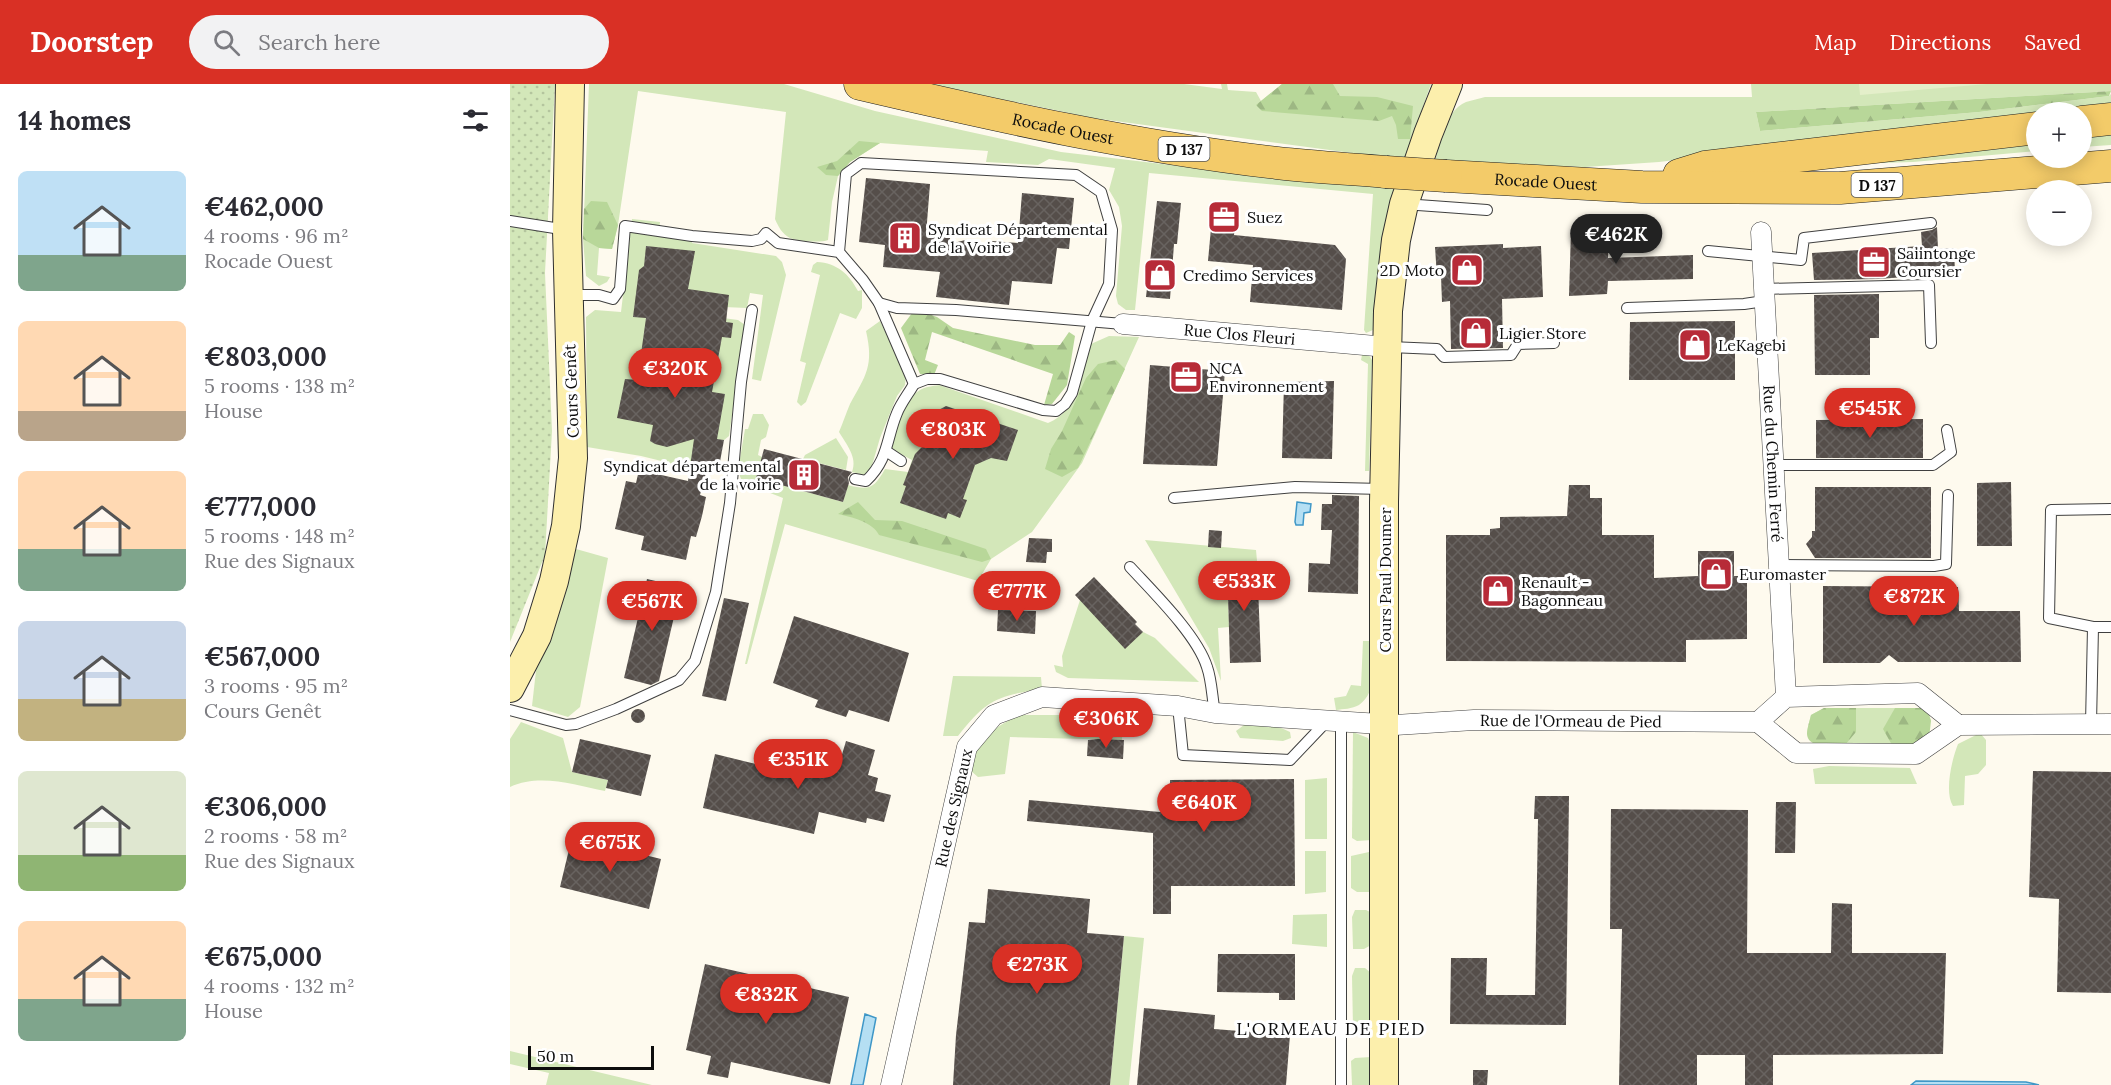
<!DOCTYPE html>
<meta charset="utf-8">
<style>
:root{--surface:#fff;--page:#f2f2f3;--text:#2b2b33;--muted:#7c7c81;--accent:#d93025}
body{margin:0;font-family:Lora,serif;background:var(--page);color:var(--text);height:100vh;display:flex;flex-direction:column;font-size:22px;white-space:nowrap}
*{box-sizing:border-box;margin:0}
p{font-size:20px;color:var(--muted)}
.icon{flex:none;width:33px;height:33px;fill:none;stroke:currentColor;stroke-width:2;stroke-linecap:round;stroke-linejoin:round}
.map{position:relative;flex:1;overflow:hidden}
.drawer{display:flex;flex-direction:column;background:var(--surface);width:510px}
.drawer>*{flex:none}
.tools{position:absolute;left:1516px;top:18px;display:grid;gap:12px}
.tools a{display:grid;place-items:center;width:66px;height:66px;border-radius:50%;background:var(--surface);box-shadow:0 3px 15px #0003;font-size:30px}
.scale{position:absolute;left:18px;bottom:15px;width:126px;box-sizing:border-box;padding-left:6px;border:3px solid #0d0d0d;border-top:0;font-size:16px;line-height:21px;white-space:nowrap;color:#0d0d0d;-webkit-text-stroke:4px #fff;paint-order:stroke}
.price{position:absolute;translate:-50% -51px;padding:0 14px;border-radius:21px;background:var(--accent);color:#fff;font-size:20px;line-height:39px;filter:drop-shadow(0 2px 3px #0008)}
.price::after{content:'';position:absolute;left:50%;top:36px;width:18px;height:14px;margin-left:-9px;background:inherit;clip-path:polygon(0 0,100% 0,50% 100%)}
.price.on{background:#222;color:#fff}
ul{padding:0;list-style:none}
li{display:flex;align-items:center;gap:18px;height:150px;padding:0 18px}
li span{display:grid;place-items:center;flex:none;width:168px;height:120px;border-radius:9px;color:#555}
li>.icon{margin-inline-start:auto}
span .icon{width:72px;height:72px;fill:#fffc;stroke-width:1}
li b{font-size:26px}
h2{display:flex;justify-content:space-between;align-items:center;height:72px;padding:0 18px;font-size:26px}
header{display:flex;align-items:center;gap:36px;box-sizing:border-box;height:84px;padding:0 30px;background:var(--accent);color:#fff}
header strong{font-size:28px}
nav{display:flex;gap:33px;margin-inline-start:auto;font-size:21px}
.search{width:420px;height:54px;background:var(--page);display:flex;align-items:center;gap:15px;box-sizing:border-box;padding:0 21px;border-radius:33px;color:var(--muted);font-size:22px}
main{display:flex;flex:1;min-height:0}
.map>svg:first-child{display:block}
</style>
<header>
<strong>Doorstep</strong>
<div class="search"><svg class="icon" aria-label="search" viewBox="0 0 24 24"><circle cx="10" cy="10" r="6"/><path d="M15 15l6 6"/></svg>Search here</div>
<nav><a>Map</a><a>Directions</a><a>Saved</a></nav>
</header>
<main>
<section class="drawer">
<h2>14 homes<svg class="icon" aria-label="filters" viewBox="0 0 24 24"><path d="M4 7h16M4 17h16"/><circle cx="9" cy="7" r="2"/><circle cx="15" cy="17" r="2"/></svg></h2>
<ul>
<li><span style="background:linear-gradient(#bfe0f5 70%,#7fa58c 0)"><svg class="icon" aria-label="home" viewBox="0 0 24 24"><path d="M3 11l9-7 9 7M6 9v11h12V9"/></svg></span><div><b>€462,000</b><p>4 rooms · 96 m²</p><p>Rocade Ouest</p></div></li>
<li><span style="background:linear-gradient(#ffd9b3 75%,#b9a48a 0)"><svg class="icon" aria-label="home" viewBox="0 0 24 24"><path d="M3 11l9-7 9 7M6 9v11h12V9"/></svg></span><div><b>€803,000</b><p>5 rooms · 138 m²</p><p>House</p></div></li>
<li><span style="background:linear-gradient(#ffd9b3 65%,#7fa58c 0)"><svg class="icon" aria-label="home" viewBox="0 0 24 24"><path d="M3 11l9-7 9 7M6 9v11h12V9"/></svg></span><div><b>€777,000</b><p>5 rooms · 148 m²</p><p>Rue des Signaux</p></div></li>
<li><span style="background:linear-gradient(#c9d6e8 65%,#c2b280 0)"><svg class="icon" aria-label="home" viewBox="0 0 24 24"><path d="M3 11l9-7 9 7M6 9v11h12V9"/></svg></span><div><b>€567,000</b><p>3 rooms · 95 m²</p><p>Cours Genêt</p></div></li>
<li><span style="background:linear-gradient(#dfe7d0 70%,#8fb573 0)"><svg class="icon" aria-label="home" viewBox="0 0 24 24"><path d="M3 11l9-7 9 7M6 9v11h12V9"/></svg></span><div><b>€306,000</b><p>2 rooms · 58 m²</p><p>Rue des Signaux</p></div></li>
<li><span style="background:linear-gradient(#ffd9b3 65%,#7fa58c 0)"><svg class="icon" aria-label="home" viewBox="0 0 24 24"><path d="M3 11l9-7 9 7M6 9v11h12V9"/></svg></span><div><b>€675,000</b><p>4 rooms · 132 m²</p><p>House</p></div></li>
</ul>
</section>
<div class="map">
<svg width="1601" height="1001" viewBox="0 0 1601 1001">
<defs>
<pattern id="forest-firs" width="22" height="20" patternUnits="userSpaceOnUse" patternTransform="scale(1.5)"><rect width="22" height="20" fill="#b8d799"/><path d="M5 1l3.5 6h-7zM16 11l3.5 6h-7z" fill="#9db783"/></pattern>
<pattern id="park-dots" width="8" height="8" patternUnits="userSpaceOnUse" patternTransform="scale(1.5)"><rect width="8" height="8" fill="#d3e7b9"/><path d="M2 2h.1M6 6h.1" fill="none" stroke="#b4c59e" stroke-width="1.8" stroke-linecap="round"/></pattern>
<pattern id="building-cross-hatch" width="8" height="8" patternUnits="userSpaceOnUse" patternTransform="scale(1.5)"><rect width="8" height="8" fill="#554e4a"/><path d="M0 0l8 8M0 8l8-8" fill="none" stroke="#686360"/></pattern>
</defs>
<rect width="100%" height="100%" fill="#fefaee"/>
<g fill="#d3e7b9">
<path d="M79 0H274L365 27 551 68 770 94 888 104 864 230 863 246 856 249 854 246 863 110 639 89 625 226H616L608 220 606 212 612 142 609 123 599 106 605 84 539 75 528 81 476 78 478 67 370 59 340 78 328 92 322 118 318 156C311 159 287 157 280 154 272 150 268 142 265 135L276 28 128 7 108 141 102 165 89 164 87 191 100 193 97 198 89 202 76 192 73 155Z"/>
<path d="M419 0H674L712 5 711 0H717L718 6 746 8 751 17 772 0H921L894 76 583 34Z"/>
<path d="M1241 0H1601V7L1246 28 1250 47 1469 28 1599 12 1601 10V23L1554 28H1527V32L1149 78 1075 83 925 78C930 57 934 28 956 18 962 16 969 15 975 13H1242Z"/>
<path d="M1601 44V61L1572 63V47Z"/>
<path d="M1527 53V67L1403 78 1277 82Z"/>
<path d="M122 135 150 138 149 147 182 152V159L266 172 272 178 276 191 251 297 242 295 253 211 240 209 237 224 214 223 213 234 228 236 235 241 219 352 180 384 131 372 77 363 76 233 85 226 111 228Z"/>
<path d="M307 178C327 179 339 190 348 207L352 206V224L346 235 330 229 296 318 291 322 287 318 296 279 290 277 310 191 301 188 303 181Z"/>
<path d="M370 237 396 291 395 301 387 312 370 354 361 385 354 391 342 388C348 373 336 360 329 348 333 339 336 329 340 320 356 291 364 282 356 247Z"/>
<path d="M599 252 629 253 572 379 522 448 481 475 468 497 275 440 237 580H235L273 414 232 398 228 386 235 345H238L243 330H253L259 341 256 353 251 356 248 371 252 373 246 394 333 418 338 401C360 407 364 404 375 385L398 388 402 376 381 365C386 345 391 317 410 306 415 303 423 302 429 301L538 339C568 328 572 287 581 260Z"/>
<path d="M852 271H859L862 276 859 387H855L858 280 851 276Z"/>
<path d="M326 354 338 373 336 386 293 375 295 371Z"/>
<path d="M635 456 746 466 747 477 717 479 719 543 708 544 711 597 699 564Z"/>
<path d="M66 465 98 474 70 623 58 633 22 622 27 578Z"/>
<path d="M570 516 645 554 689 598 558 594 546 588 544 581 553 583 552 572Z"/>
<path d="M853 557H864C864 576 868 608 849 621 842 625 833 625 826 626L824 614 836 612 841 601 851 602Z"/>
<path d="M443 592 531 593 532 605C487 612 477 615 448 652H433Z"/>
<path d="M1314 624H1417L1421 637 1407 660 1308 662C1294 651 1297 647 1301 631Z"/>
<path d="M509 631H613L612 656 500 653 495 690 468 693 461 687C465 656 483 644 509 631Z"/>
<path d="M11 638 53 654 62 688 98 696 95 707C65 701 30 689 0 703V655Z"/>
<path d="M734 641 769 643 780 648 781 654 773 657 730 654 726 647Z"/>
<path d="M843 648 858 654 865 673 862 756 847 757 842 754Z"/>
<path d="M1470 649 1476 656V681L1468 690 1455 692 1454 721 1443 722C1434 708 1442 675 1448 660Z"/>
<path d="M1319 682 1400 684 1407 700H1305L1303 685Z"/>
<path d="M817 694V755H795V696Z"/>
<path d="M795 767H816V808L795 810Z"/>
<path d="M859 768 862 770 863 804 860 808H847L841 804V772Z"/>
<path d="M845 826H856L862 829 861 861 854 865H843L842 833Z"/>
<path d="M817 830V863L782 860 783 831Z"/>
<path d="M614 852 634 854 619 1001H600Z"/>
<path d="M845 884H855L862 890V943L853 947 843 943 842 892Z"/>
<path d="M0 967 142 1001H36L39 989 0 980Z"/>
<path d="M861 973 864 1001H842L841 977 845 974Z"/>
</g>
<g fill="url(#forest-firs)">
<path d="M772 0H823L830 12 867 13 903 22 900 55H888L886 41 882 32 869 37 752 27 746 21Z"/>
<path d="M1601 7 1599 12 1469 28 1250 47 1246 28Z"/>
<path d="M349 57 370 59 340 78 328 92 316 91 307 83 327 77Z"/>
<path d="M81 117 97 118 108 141 102 165 89 164 73 155 74 125Z"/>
<path d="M405 225 427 233 443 244 525 261H550L559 248 565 252 557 301 542 320 534 321 543 290 422 248 415 276 428 281 424 291 410 290 391 244Z"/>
<path d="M606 276 615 285 568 384 552 393 535 385 541 365 552 347 576 294 588 280Z"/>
<path d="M348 418 365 436 392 437 476 465 481 475 472 478 369 451C363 438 341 433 328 430Z"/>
<path d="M1314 624H1346V648L1335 661C1325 661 1298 666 1297 650 1297 644 1300 636 1301 631Z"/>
<path d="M1385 624H1417L1421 637 1419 654 1407 660 1382 661 1373 645Z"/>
</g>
<path fill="url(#park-dots)" d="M0 0H45L35 189 42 347 35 471 0 558Z"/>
<path fill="#e4efca" d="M1349 0H1477L1350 11Z"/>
<g fill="#b5dff3" stroke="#3f97c7" stroke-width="1.5">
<path d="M787 418 801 420 800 428 794 429 793 441H786L785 438Z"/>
<path d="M355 930 366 934 353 1001H341Z"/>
<path d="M1406 997 1516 998 1529 1001H1401Z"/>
</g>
<g fill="url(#building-cross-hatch)">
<path d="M356 94 420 100 416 151 440 153V160L459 155 482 162V157L508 159 512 109 564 114 559 165 547 164 542 200 502 197 499 221 426 213 430 188 373 183 375 161 349 158Z"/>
<path d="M647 117 671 119 667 160H664L660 215 636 213Z"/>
<path d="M703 122 727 124 724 151 825 161 836 175 832 226 740 218 743 181 698 177Z"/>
<path d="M1427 143 1428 165 1444 164 1445 189 1369 195 1304 196 1302 169 1412 162 1411 148 1422 146Z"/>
<path d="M1099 144 1098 174 1183 171V195L1098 197 1097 210 1059 212 1061 146Z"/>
<path d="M993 160V164L1031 162 1033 213 992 215 993 264 941 265 940 217 932 218 931 193H927L925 163Z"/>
<path d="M136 162 185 167 178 205 219 211 216 238 223 239 221 254 212 253 202 308 215 310 207 355 214 356 208 388 197 386 190 411 196 413 192 432 186 453 181 452 176 476 131 466 134 452 105 445 116 397 126 399 129 386 178 397 184 355 157 363 145 360 140 357 143 341 107 334 115 295 176 300 131 270 136 234 123 233 129 186 134 182Z"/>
<path d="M1369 210V254H1360V291H1305L1304 211Z"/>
<path d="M1225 237V296H1119L1120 238Z"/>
<path d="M640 281 715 287 707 382 633 380Z"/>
<path d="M824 297 822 375 772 374 774 298Z"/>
<path d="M436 322 508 346 497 377 481 374 465 381 453 415 457 416 450 434 438 429 436 435 390 419 396 402 393 401 405 370 423 352 414 351 421 330Z"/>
<path d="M1413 335V374H1306V336Z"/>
<path d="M254 365 342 388 338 393 339 399 333 418 246 394Z"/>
<path d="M1501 398 1502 462H1467V399Z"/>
<path d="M1059 401H1080V414H1092V451H1144V494L1188 492V467H1224V492H1237V555L1176 556V578L936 577V451H980V445L990 444V433L1057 432Z"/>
<path d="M1305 403H1421V474H1305L1296 460 1302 453V447H1305Z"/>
<path d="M822 411 849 412 848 510 798 508 799 479 820 480 822 446H811L812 420H822Z"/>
<path d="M699 446 712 447 711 464 698 463Z"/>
<path d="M519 454 542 455V468H537L536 479 516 478Z"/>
<path d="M747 477 751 578 720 579 717 478Z"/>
<path d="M584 493 627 538 625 540 633 548 615 565 565 511Z"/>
<path d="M137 495 171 503 149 597 141 601 114 594Z"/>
<path d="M1313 502 1448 503 1449 527H1510L1511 578H1388L1379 571 1370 579H1313Z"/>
<path d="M214 514 239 519 216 617 192 612Z"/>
<path d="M488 526 526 527 525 550 487 547Z"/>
<path d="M284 532 399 569 379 638 339 626 336 633 305 623 308 616 263 599Z"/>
<circle cx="128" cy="632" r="7"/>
<path d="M70 655 141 671 131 712 96 704 98 696 62 688Z"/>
<path d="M588 655 614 656 613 675 577 672 578 656Z"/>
<path d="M336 657 365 666 358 691 368 694 365 707 381 711 374 738 357 734 356 739 309 728 304 750 193 724 205 670 262 684 265 669 328 684Z"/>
<path d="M1523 687 1601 688V909L1547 908 1549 815 1519 813Z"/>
<path d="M784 695 785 802H661V830H643V749L517 737 519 716 661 729 660 696Z"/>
<path d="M1025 712H1059L1056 941 940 940 941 874H977L976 911H1025L1028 735H1024Z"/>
<path d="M1266 718H1286L1285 769H1265Z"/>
<path d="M1101 725 1238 726 1237 869H1321L1322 819 1342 820V869H1436L1433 970 1263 971V1001H1235V971H1187V1001H1109L1112 845H1100Z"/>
<path d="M62 753 151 775 139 825 50 803Z"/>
<path d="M478 805 580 815 577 849 614 852 600 1001H443L446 951 459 838 475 839Z"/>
<path d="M708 870H785V916H769V909L707 908Z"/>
<path d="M195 880 339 913 320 1000 221 978 218 994 197 990 201 972 176 966Z"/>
<path d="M634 924 705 931 704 945 780 951 776 1001H627Z"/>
<path d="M963 986H978L977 1001H963Z"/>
</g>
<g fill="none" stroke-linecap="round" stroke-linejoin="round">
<defs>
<g id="lane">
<path d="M894 120 977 126"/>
<path d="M0 137 57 146"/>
<path d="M1198 167 1291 176 1294 154 1421 139"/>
<path d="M1253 205 1419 201 1421 259"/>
<path d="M59 211H89L103 215 110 205 115 142 182 152 242 157 251 155 256 149 268 159 329 168 353 196 369 219 404 300 417 295H430L533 326 546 327 555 320 562 309 582 237 599 200 602 146 591 108 566 91 351 79 336 90 329 168"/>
<path d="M369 219 387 224 446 226 613 240"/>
<path d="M1117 224 1234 220 1254 217"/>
<path d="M880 263 927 265 934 273 1001 271 1008 260 1044 259"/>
<path d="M376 367 391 377"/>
<path d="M1263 381H1423L1441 368 1437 346"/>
<path d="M345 395 356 397C379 375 376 355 387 329 391 319 399 309 404 300"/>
<path d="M664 414 785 403 873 405"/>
<path d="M1601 425 1541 426 1539 534 1583 543H1601"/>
<path d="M1268 481 1424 482 1436 480 1438 411"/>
<path d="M620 483C643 508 687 551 697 583 702 597 702 614 705 629"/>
<path d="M668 622 673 671 780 676 817 637"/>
<path d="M0 626 56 641 66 640 106 625 169 596 185 577 206 508 220 419 231 298 242 226"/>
<path d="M831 638V1001"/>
<path d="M1581 640 1583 543"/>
</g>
<g id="street">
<path id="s1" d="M1251 148 1276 613"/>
<path id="s2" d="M613 240 877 263"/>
<path d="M1248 638 1276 613 1408 609 1448 641"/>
<path id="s3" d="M381 1001 457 663 484 631 532 613 668 622 705 629 885 641 964 636 1248 638 1286 669 1406 670 1448 641 1601 640"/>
</g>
<g id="secondary">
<path d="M0 604 27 552 44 497 56 442 63 374 57 146 60 0"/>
<path d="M874 1001V418L878 227 886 156 894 120 918 50 938 0"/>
</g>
<g id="primary">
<path id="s4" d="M350 0C487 32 626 63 767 79 803 83 840 85 876 88"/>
<path d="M1572 38 1601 35"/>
<path d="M1169 91 1195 83 1527 44"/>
<path id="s5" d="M936 92 1132 103 1330 104 1601 82"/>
</g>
</defs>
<use href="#lane" stroke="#404040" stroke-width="12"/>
<use href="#street" stroke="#404040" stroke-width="21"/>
<use href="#secondary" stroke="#2f2f2f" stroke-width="30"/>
<use href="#primary" stroke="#1e1e1e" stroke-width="33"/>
<use href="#lane" stroke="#fff" stroke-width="10"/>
<use href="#street" stroke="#fff" stroke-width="20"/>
<use href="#secondary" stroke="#fcefac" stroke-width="28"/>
<use href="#primary" stroke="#f3cb69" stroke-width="32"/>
<defs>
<path id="primary-bridge" d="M876 88 936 92"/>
</defs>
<use href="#primary-bridge" stroke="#1e1e1e" stroke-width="33" stroke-linecap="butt"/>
<use href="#primary-bridge" stroke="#f3cb69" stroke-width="32"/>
</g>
<defs>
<symbol id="office-square" viewBox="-11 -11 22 22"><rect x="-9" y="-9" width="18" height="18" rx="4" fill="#b72b38" stroke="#fff"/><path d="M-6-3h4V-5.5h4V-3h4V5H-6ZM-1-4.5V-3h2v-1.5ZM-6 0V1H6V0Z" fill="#fff"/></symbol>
<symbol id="building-square" viewBox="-11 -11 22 22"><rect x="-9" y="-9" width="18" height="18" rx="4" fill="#b72b38" stroke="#fff"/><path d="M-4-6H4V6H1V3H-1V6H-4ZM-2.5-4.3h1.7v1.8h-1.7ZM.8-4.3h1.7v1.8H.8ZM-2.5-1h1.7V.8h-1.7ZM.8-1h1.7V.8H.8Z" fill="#fff"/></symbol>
<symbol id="shop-square" viewBox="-11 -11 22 22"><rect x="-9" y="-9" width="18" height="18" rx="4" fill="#b72b38" stroke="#fff"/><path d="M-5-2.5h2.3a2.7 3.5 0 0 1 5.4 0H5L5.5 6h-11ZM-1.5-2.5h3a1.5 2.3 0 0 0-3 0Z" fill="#fff"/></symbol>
</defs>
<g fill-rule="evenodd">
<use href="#office-square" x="695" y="114" width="38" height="38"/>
<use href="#building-square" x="376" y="135" width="38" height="38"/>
<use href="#office-square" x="1345" y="159" width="38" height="38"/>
<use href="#shop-square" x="938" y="167" width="38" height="38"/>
<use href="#shop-square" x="631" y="172" width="38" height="38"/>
<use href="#shop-square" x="947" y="230" width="38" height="38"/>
<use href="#shop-square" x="1166" y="242" width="38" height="38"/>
<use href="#office-square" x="657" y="274" width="38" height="38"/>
<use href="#building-square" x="275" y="372" width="38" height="38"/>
<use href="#shop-square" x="1187" y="471" width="38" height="38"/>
<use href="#shop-square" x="969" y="488" width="38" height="38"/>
</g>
<g text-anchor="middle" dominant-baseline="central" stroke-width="6" stroke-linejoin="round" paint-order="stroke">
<g fill="#fff" stroke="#565656" stroke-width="1.5">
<rect x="648.5" y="53" width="51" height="24" rx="4.5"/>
<rect x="1341.5" y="89" width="51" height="24" rx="4.5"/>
</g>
<g font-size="15" font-weight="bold" fill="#0d0d0d">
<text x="674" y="65">D 137</text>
<text x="1367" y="101">D 137</text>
</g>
<g font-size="16" fill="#0d0d0d" stroke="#fff">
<text stroke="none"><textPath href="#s4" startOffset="208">Rocade Ouest</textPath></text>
<text stroke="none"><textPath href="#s5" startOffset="100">Rocade Ouest</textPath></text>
<text stroke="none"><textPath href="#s2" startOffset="117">Rue Clos Fleuri</textPath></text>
<text transform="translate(61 307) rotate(-92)">Cours Genêt</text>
<text stroke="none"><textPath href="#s1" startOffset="232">Rue du Chemin Ferré</textPath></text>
<text transform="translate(875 496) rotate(-90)">Cours Paul Doumer</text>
<text stroke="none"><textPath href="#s3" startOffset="970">Rue de l'Ormeau de Pied</textPath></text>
<text stroke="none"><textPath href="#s3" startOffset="284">Rue des Signaux</textPath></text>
</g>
<g font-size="16" fill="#0d0d0d" stroke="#fff" text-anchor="start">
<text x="737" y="133">Suez</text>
<text x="418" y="145">Syndicat Départemental<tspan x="418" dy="18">de la Voirie</tspan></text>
<text x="1387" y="169">Saiintonge<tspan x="1387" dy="18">Coursier</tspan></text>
<text x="934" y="186" text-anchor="end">2D Moto</text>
<text x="673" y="191">Credimo Services</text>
<text x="989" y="249">Ligier Store</text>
<text x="1208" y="261">LeKagebi</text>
<text x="699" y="284">NCA<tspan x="699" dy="18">Environnement</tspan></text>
<text x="271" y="382" text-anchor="end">Syndicat départemental<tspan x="271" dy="18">de la voirie</tspan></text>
<text x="1229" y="490">Euromaster</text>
<text x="1011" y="498">Renault -<tspan x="1011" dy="18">Bagonneau</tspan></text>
</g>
<g font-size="18" letter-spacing="1.5" fill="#0d0d0d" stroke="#fff">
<text x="821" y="944">L'ORMEAU DE PIED</text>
</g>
</g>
</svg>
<div class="tools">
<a>+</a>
<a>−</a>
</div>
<div class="scale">50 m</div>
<b class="price on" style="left:1106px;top:181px">€462K</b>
<b class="price" style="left:165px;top:315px">€320K</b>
<b class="price" style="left:1360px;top:355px">€545K</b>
<b class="price" style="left:443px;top:376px">€803K</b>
<b class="price" style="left:734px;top:528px">€533K</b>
<b class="price" style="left:507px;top:538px">€777K</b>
<b class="price" style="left:1404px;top:543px">€872K</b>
<b class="price" style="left:142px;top:548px">€567K</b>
<b class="price" style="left:596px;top:665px">€306K</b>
<b class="price" style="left:288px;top:706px">€351K</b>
<b class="price" style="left:694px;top:749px">€640K</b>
<b class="price" style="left:100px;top:789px">€675K</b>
<b class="price" style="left:527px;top:911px">€273K</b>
<b class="price" style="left:256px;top:941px">€832K</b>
</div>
</main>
